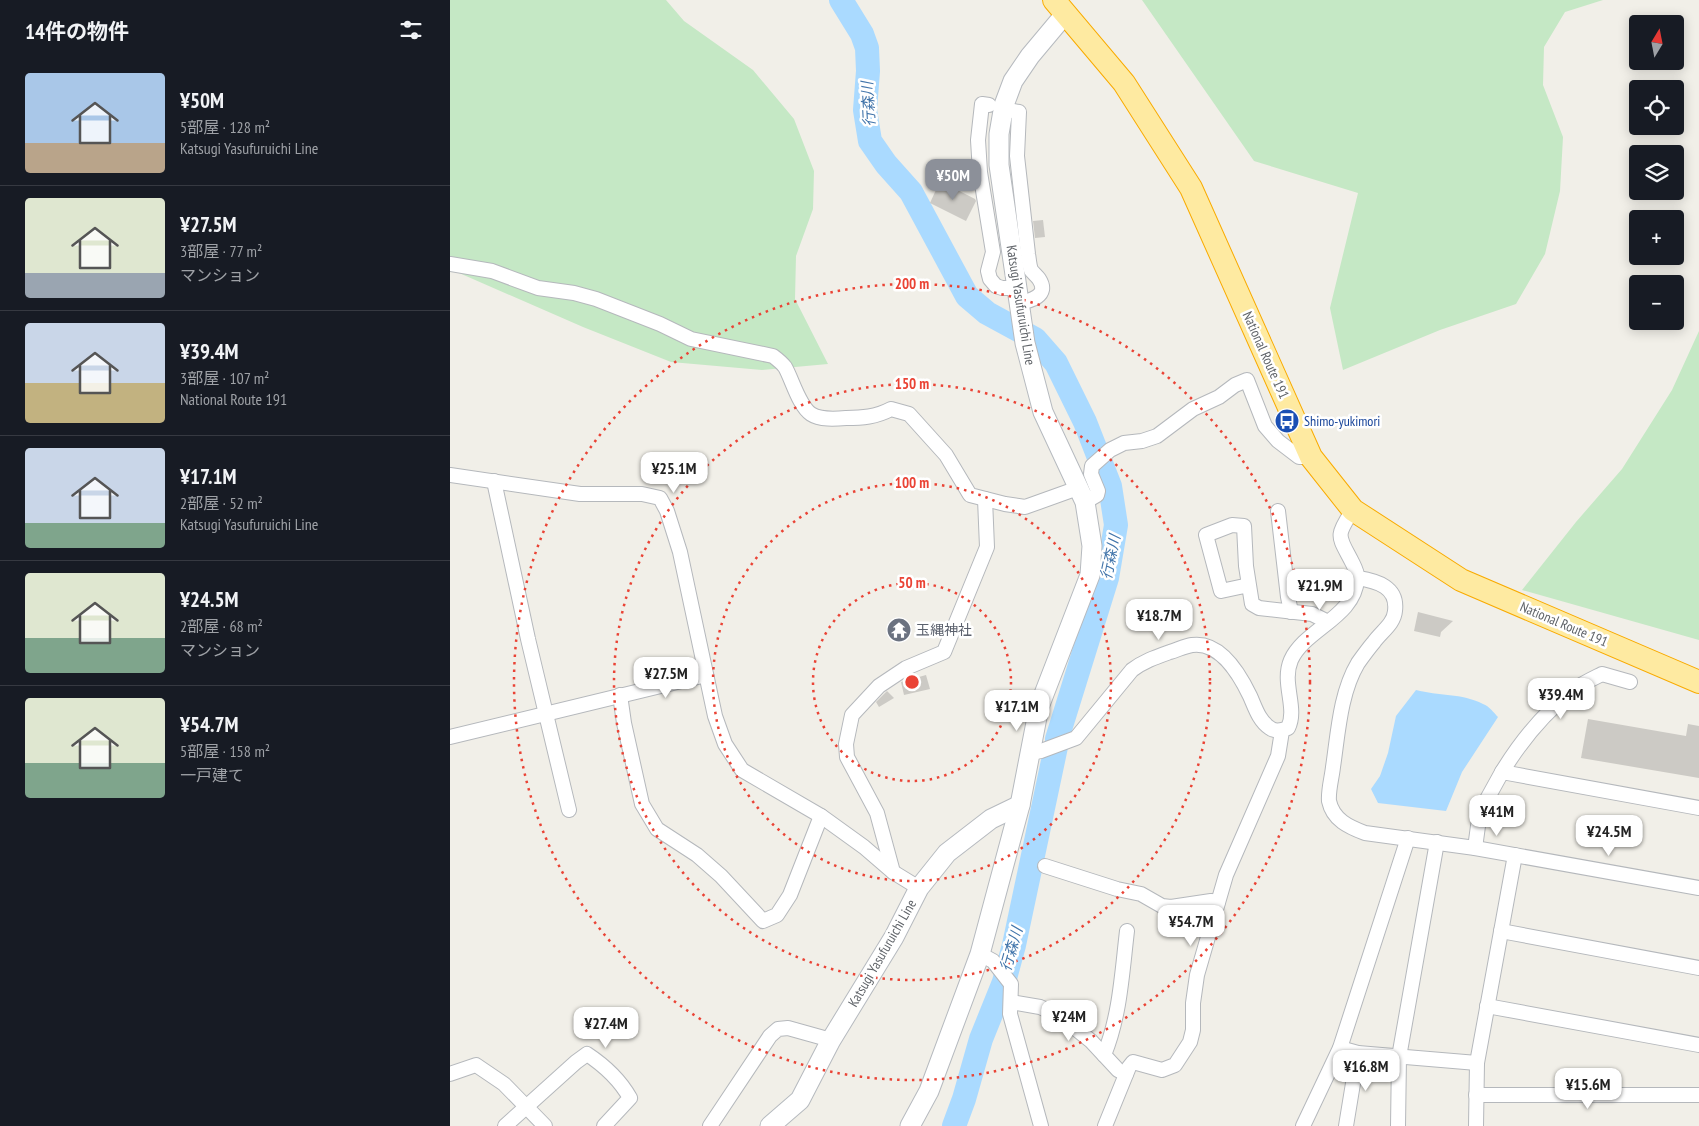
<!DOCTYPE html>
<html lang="ja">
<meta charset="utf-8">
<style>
:root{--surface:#171b24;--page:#20242c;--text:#f1f3f6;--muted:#9ea1a6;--line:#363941;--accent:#8c9099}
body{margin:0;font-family:"PT Sans Narrow","Noto Sans JP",sans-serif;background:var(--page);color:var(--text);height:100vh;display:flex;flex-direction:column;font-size:19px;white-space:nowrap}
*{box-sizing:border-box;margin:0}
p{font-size:16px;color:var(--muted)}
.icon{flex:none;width:28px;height:28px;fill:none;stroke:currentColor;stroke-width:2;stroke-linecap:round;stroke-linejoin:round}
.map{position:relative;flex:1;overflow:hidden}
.details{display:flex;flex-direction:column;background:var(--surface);width:450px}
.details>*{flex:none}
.needle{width:32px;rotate:10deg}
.controls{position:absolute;left:1179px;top:15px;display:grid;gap:10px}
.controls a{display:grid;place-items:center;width:55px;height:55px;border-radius:5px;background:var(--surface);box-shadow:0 2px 12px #0003;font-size:25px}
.price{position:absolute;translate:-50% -42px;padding:0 11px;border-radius:10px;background:#fff;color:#222;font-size:16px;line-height:32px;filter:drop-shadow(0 1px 2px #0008)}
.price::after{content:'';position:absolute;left:50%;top:30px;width:15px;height:11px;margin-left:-8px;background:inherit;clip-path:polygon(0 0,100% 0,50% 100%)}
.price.on{background:var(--accent);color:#fff}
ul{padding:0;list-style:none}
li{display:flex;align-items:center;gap:15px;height:125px;padding:0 25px}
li+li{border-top:1px solid var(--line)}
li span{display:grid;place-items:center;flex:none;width:140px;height:100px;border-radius:5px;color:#555}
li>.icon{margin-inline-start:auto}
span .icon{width:60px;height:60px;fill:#fffc;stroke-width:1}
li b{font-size:21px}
h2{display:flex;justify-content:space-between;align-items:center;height:60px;padding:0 25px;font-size:21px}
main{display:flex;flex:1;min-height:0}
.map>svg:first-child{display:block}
</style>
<main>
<section class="details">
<h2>14件の物件<svg class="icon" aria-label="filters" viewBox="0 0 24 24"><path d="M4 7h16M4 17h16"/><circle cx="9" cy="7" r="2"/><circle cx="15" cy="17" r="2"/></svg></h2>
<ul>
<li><span style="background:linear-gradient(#a9c7e8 70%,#b9a48a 0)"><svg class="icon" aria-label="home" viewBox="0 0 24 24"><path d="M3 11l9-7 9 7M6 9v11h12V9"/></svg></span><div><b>¥50M</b><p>5部屋 · 128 m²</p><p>Katsugi Yasufuruichi Line</p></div></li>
<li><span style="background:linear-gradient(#dfe7d0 75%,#9aa5b1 0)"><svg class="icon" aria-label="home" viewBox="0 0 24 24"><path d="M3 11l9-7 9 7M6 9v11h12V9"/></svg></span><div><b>¥27.5M</b><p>3部屋 · 77 m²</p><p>マンション</p></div></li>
<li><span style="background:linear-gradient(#c9d6e8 60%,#c2b280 0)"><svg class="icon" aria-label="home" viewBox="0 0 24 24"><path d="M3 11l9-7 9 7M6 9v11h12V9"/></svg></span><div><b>¥39.4M</b><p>3部屋 · 107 m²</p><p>National Route 191</p></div></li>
<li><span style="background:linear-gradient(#c9d6e8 75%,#7fa58c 0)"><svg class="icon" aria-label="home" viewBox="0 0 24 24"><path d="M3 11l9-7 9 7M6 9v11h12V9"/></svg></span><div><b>¥17.1M</b><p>2部屋 · 52 m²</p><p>Katsugi Yasufuruichi Line</p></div></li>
<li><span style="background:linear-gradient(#dfe7d0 65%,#7fa58c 0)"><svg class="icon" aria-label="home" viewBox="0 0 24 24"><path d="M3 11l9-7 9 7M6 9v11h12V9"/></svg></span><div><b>¥24.5M</b><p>2部屋 · 68 m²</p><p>マンション</p></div></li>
<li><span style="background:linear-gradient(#dfe7d0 65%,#7fa58c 0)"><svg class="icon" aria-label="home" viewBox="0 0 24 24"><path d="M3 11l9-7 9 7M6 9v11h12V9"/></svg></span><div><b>¥54.7M</b><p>5部屋 · 158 m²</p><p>一戸建て</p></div></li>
</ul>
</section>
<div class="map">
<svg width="1249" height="1126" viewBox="0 0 1249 1126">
<rect width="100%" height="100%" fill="#f1efe8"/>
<g fill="#c5e8c5">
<path d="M0 0H216L234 21 303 70 344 119 364 171 363 209 346 256 345 299 378 364 312 370 221 362 133 327 0 269Z"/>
<path d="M692 0H1153L1115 12 1094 47 1093 85 1113 137 1110 191 1095 254 1066 304 990 330 893 370 880 308 908 193 804 161Z"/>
<path d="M1249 331V640L1072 590 1126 522 1172 469 1222 390Z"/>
</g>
<path fill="#aadaff" d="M966 690C988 696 1012 693 1033 704 1039 706 1044 713 1048 717L1012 772 996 811 928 803 921 789 930 776 938 753 946 716Z"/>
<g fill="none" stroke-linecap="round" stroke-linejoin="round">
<path stroke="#aadaff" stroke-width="24" d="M391 0 412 34 417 48 418 71 415 110 420 141 436 164 461 192 517 296 537 313 585 339 606 363 635 422 660 486 666 525 657 578 607 739V742L564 945 554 982 531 1039 514 1099 504 1126"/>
</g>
<g fill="#cccac5">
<path d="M490 181 525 199 526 201 516 221 480 203Z"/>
<path d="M593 220 595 237 585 238 583 221Z"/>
<path d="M968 612 1003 621 991 632 990 637 964 631Z"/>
<path d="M476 675 480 689 454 695 451 682Z"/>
<path d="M437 691 444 698 429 707 426 702Z"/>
<path d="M1138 719 1236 736 1238 724 1249 726V778L1131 758Z"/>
</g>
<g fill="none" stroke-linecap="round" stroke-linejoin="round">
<defs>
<g id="minor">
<path d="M539 105 532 104 528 140 530 172 543 252 538 271 540 279 546 286 552 288H566"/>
<path d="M563 111 569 112 567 156 578 254C579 259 579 265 581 270 583 273 587 276 589 279 600 296 580 301 568 303"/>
<path d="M0 264 42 271 88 288 124 293 146 299 210 324 241 339 323 356C327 359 332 363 335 367 342 379 349 406 361 414 370 420 385 419 396 418 412 418 426 417 441 409L459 414 496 455 520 495 555 504 575 507 628 488"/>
<path d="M0 475 130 494H192L210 498 217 511 230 552 265 716 275 744 292 770 371 816 414 847 443 872 469 888"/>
<path d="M44 481 78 639 119 810"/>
<path d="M635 502 647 495 648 491 641 474 642 466 660 450 674 443 692 441 707 436 743 409 769 397 785 385 797 380 815 426 828 441 849 457H861"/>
<path d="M828 511 838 597 841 612"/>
<path d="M908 578C927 581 948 587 945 611 944 624 931 632 924 642 918 649 913 656 908 663 890 693 888 734 883 767 882 777 878 791 879 801 883 820 899 827 915 833L1025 848 1249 888"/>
<path d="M799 585 771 591 756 535 782 525 794 526 796 566 802 604 809 608 862 614 878 622"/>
<path d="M170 695 174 723 192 804 207 829 247 855 271 876 313 921 327 915 340 895 371 816"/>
<path d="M0 737 256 675"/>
<path d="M580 753 591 751 626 738 682 670C694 661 706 657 720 652 727 650 735 646 742 645 770 641 790 675 800 696 805 707 809 721 820 728 825 732 833 730 838 728 848 708 831 683 841 660 855 629 905 617 907 579 908 575 905 568 903 564 889 536 884 538 903 510"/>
<path d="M1052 772C1071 741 1094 713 1122 691 1131 684 1142 679 1152 674L1180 682"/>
<path d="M1025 848 1028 826 1036 801 1052 772 1249 808"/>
<path d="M595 866 667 889 691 894 712 906 721 907 761 901 768 902"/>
<path d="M443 872 427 813 397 757 396 744 402 715 429 686 456 668 494 652 537 547 535 499"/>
<path d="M1051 931 1249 968"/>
<path d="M530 954 543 961 561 984 560 1014 591 1126"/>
<path d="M561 1002 590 1007 610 1016 641 1041 668 1070 676 1074"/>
<path d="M1037 1006 1249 1045"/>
<path d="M890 1048 908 1053 1027 1063"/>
<path d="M654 1055C670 1016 672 973 677 931"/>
<path d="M0 1074 26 1065 54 1084 95 1126"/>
<path d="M1026 1095H1249"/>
<path d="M55 1126 126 1062 137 1054C155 1066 170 1080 180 1098L154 1126"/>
<path d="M260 1126 320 1036 328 1029 338 1028 381 1040"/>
<path d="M655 1126 679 1067 683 1062 712 1070 725 1065 740 1042 743 1030V1003L747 975 776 875 828 756 832 731"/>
<path d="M853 1126 890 1048 958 838"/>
<path d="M896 1126 908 1053"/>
<path d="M948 1126 949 1057 987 842"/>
<path d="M1026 1126 1027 1063 1065 855"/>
</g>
<g id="secondary">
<path d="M320 1126 350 1100 381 1040 444 937 469 888 497 853 541 819 570 805"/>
<path d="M460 1126 479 1091 530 954 570 805 589 707 640 575 642 546 635 502 593 412 575 343 549 165V134L554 105 563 81 580 56 616 13"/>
</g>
<path id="trunk" d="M604 0 674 83 741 188 861 457 903 510 1011 580 1249 682"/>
</defs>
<use href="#minor" stroke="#b5b8bc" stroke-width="16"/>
<use href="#secondary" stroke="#b6babf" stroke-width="21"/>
<use href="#trunk" stroke="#f9ab00" stroke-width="24"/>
<use href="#minor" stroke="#fff" stroke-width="14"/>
<use href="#secondary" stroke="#fff" stroke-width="19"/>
<use href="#trunk" stroke="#feeaa1" stroke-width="22"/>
</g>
<g fill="none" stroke="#ea4335" stroke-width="2.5" stroke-dasharray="2.5 5">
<circle cx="462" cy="682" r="99"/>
<circle cx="462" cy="682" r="199"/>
<circle cx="462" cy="682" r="298"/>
<circle cx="462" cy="682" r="398"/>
</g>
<defs>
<symbol id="bus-disc" viewBox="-11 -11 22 22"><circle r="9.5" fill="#1a4fb4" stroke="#fff"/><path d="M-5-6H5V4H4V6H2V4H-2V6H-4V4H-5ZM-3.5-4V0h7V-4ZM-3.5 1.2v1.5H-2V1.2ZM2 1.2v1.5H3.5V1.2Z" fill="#fff"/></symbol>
<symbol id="temple-disc" viewBox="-11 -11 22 22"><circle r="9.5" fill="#6b7280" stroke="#fff"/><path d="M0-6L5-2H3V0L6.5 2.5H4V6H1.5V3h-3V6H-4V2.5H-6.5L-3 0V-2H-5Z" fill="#fff"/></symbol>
</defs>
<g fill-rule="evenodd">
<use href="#bus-disc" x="823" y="407" width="28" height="28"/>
<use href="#temple-disc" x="435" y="616" width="28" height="28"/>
</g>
<g text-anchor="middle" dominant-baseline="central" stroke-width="5" stroke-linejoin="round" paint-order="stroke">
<g font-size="14" fill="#5f6368" stroke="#fff">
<text transform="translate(571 305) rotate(81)">Katsugi Yasufuruichi Line</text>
<text transform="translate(816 355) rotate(66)">National Route 191</text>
<text transform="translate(1114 624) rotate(23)">National Route 191</text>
<text transform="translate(432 953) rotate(-60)">Katsugi Yasufuruichi Line</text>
</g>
<g font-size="14" fill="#164399" stroke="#fff" text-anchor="start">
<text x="854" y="421">Shimo-yukimori</text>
</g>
<g font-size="14" fill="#5b616d" stroke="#fff" text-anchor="start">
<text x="466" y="630">玉縄神社</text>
</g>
<g font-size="15" font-style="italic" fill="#4174aa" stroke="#fff">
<text transform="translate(418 104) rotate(-93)">行森川</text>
<text transform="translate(660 557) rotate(-78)">行森川</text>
<text transform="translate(561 949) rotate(-74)">行森川</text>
</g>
</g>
<circle cx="462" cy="682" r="8" fill="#ea4335" stroke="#fff" stroke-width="2.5"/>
<g font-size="15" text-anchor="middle" font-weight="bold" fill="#ea4335" stroke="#fff" stroke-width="5" stroke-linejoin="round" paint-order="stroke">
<text x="462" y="289">200 m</text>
<text x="462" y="389">150 m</text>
<text x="462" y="488">100 m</text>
<text x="462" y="588">50 m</text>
</g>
</svg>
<div class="controls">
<a><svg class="needle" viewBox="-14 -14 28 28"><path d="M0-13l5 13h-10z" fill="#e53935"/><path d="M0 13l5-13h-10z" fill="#9ea1a6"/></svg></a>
<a><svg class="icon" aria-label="locate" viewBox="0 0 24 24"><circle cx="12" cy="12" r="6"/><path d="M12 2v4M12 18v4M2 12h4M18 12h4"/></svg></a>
<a><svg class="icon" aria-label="layers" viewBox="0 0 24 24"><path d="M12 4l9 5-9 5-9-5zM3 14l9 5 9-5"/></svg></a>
<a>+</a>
<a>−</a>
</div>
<b class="price on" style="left:503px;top:201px">¥50M</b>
<b class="price" style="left:224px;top:494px">¥25.1M</b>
<b class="price" style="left:870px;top:611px">¥21.9M</b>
<b class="price" style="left:709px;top:641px">¥18.7M</b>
<b class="price" style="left:216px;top:699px">¥27.5M</b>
<b class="price" style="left:1111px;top:720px">¥39.4M</b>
<b class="price" style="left:567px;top:732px">¥17.1M</b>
<b class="price" style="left:1047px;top:837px">¥41M</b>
<b class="price" style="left:1159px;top:857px">¥24.5M</b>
<b class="price" style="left:741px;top:947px">¥54.7M</b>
<b class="price" style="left:619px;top:1042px">¥24M</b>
<b class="price" style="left:156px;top:1049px">¥27.4M</b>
<b class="price" style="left:916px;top:1092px">¥16.8M</b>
<b class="price" style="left:1138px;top:1110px">¥15.6M</b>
</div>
</main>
